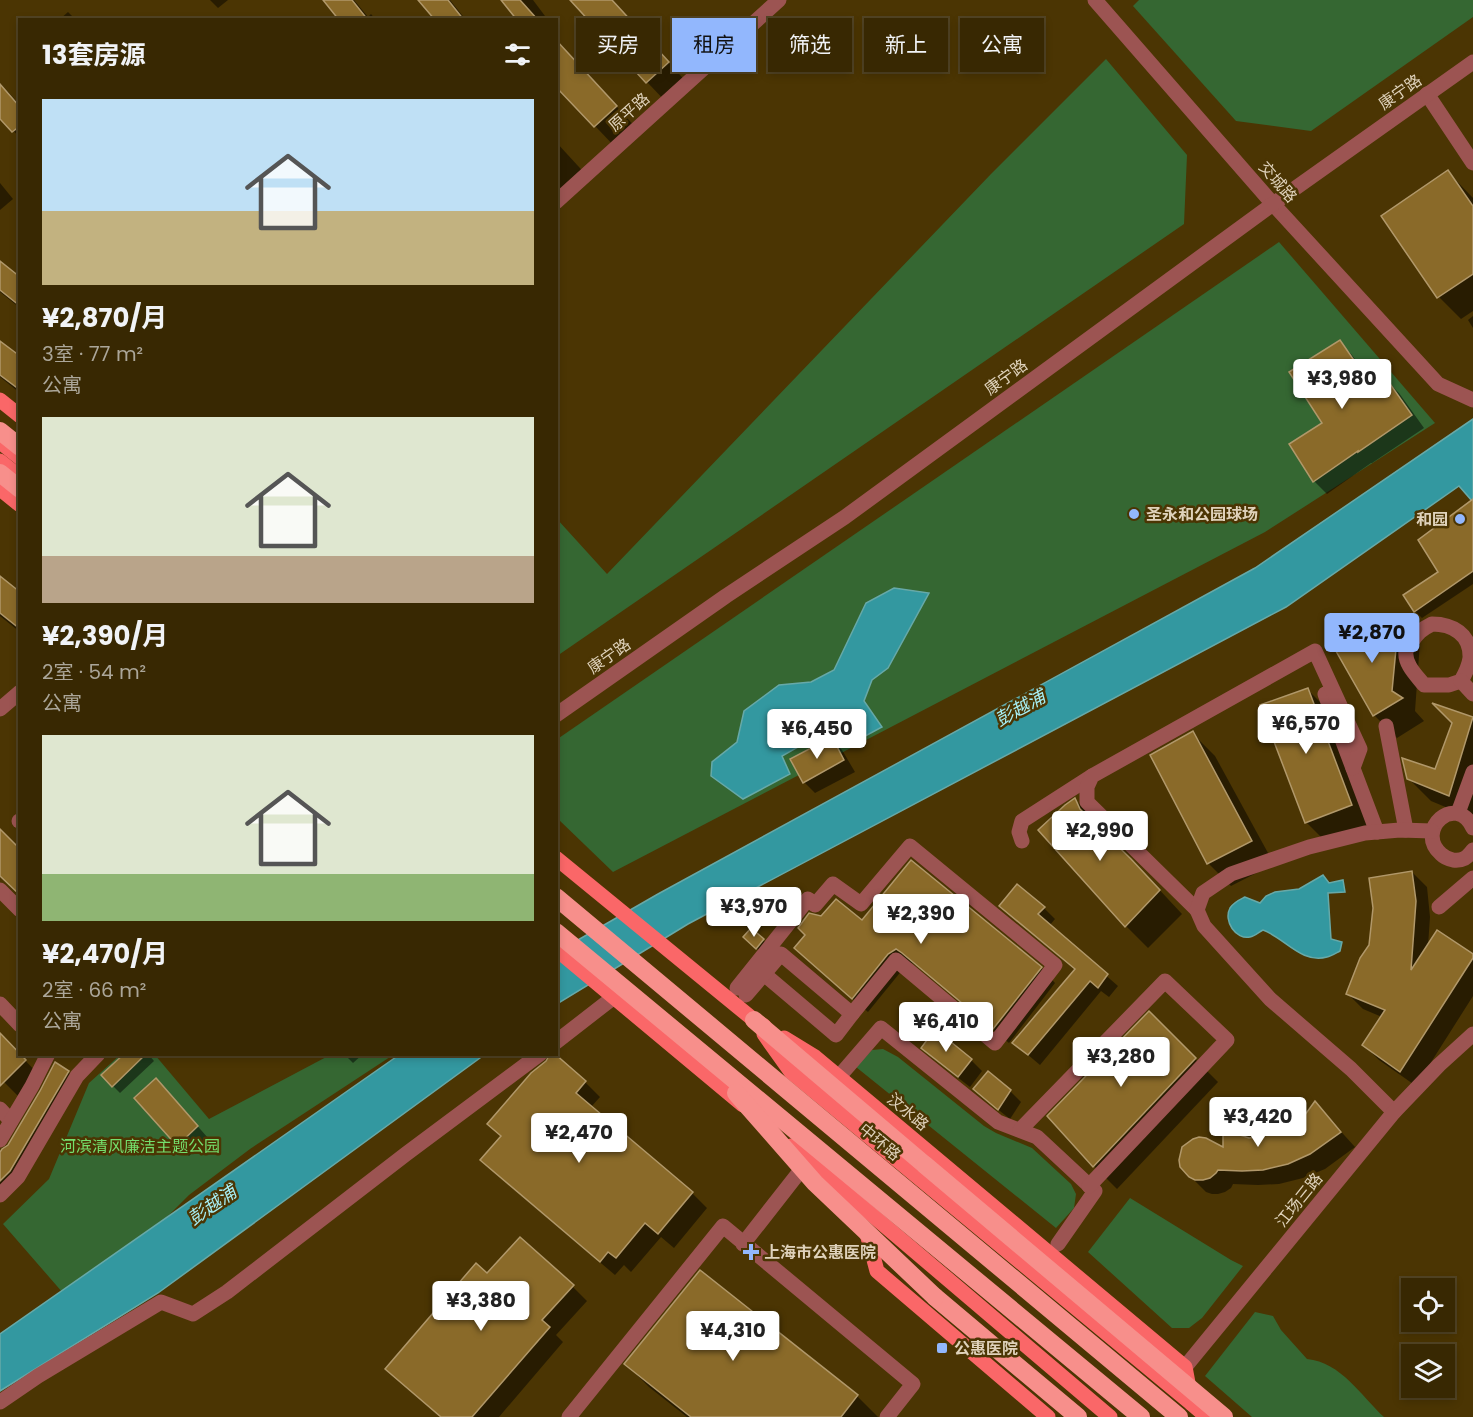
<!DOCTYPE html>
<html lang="zh">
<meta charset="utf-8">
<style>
:root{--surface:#382802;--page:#433411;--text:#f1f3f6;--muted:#aba699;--line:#524424;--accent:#92b7fd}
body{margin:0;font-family:Poppins,"Noto Sans SC",sans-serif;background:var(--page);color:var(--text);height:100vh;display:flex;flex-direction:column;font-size:22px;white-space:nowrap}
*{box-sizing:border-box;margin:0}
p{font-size:20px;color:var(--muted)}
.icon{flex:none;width:33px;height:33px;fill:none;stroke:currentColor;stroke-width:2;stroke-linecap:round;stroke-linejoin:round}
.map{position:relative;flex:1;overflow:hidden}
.sheet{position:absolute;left:18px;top:18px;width:540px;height:1038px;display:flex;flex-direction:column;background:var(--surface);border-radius:0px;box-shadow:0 3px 9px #0003,0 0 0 2px var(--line)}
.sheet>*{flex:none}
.hud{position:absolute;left:576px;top:18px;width:570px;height:54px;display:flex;gap:12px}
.tools{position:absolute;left:1401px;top:1278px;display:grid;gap:12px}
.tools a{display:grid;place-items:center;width:54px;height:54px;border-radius:0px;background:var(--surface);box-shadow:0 3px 9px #0003,0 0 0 2px var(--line);font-size:30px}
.price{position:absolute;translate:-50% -51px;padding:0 14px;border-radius:6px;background:#fff;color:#222;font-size:20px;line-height:39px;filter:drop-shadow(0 2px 3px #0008)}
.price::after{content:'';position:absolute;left:50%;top:36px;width:18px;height:14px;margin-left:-9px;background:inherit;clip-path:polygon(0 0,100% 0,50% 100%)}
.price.current{background:var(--accent);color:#111}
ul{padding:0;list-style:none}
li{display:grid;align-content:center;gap:12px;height:318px;padding:0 24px}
li span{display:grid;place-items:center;height:186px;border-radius:0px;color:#555}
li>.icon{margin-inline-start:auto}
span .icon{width:108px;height:108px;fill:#fffc;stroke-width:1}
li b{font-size:26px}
h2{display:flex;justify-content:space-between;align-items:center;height:72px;padding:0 24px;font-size:26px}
.pill{padding:0 21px;border-radius:0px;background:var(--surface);box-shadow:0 3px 9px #0003,0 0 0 2px var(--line);font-size:21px;line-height:54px}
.pill.current{background:var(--accent);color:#111}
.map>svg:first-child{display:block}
</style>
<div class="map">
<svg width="1473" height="1417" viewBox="0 0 1473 1417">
<rect width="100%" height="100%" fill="#4b3503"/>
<g fill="#356732">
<path d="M1139 0H1473V17L1311 131 1236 121 1133 6Z"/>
<path d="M1106 59 1187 155 1184 224 557 656V519L607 574 991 174Z"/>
<path d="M1279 242 1435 423 1265 532 613 872 557 818 556 740Z"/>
<path d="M883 1049 898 1057 984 1126 996 1133 1032 1148 1071 1184 1076 1194 1074 1208 1056 1228 856 1067 872 1050Z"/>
<path d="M120 1055H155L209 1119 330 1055H393L250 1149 189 1195 140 1244 63 1293 3 1224 49 1179 89 1083Z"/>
<path d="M1130 1198 1231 1260 1243 1266 1202 1318 1189 1328H1172L1088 1252Z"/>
<path d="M1255 1312 1273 1316 1281 1330 1307 1359C1341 1362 1361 1396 1384 1417H1252L1205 1376Z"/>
</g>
<g fill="#3398a0" stroke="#67a9a8" stroke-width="1.5">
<path d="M1473 419V502L1459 486 1286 607 688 924 557 1004V952L658 894 1255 568Z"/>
<path d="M894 588 929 593 888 668 872 680 864 701 882 727 845 747 833 727 782 756 790 774 743 799 711 776 712 762 737 742 744 711 779 685 811 682 834 670 866 603Z"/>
<path d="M1323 875 1329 883 1343 880 1345 892 1328 893 1331 939 1342 942 1340 951C1336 953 1331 956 1327 957 1301 964 1285 938 1263 930 1259 932 1255 936 1250 937 1236 940 1223 921 1230 908 1234 902 1239 900 1245 897L1260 903 1266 896 1275 892 1299 889Z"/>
<path d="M399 1055H484L158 1293 0 1391V1334Z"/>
</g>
<g fill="#0007">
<path d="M210 0H228L218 8Z"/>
<path d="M325 0H354L368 17 371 14 376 20H342Z"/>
<path d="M420 0H450L466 20H436Z"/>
<path d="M503 0H533L545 16 541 20H508L514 14Z"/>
<path d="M572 0H612L690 86 669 105 647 82Z"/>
<path d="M68 12 76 20H59Z"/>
<path d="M556 40 638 130 617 149 556 85Z"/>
<path d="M0 83 20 105V138L0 116Z"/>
<path d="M556 142 590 179 569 198 556 186Z"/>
<path d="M1448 172 1473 198V311L1461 319 1439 297Z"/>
<path d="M0 183 13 199 0 210Z"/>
<path d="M0 263 20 279V308L0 292Z"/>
<path d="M1473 316V328L1468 320Z"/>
<path d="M1340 342 1352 355 1375 388 1386 380 1399 393 1424 428 1372 463H1371L1327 494 1315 482 1291 445 1324 423Z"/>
<path d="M0 343 20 358V393L0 377Z"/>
<path d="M1473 501V585V584L1422 618 1415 611 1440 572Z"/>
<path d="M0 578 20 594V632L0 616Z"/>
<path d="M1398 619 1420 642 1415 711 1424 721 1397 738 1374 715 1335 644Z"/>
<path d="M1308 690 1331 713 1373 827 1329 845 1306 822Z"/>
<path d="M1438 706 1473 719V814L1472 818 1431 801 1408 778 1436 771 1454 723Z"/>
<path d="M1192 733 1215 756 1274 864 1231 886 1209 864 1152 756Z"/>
<path d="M831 739 842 750 855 772 815 793 804 782Z"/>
<path d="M1075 800 1098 823 1102 833 1154 884 1182 914 1148 948 1126 926Z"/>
<path d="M1412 872 1427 887 1430 917 1428 946 1473 956V996L1416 1086 1379 1060 1364 1045 1382 1017 1363 1009 1348 994Z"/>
<path d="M1001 906 1044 908 1055 919 1049 926 1118 986 1109 997 1101 991 1040 1065 1014 1043 1076 970 1012 917Z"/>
<path d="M862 923 1041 968 1055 983 1009 1043 919 967 912 963 903 969 868 1012 811 963 796 948Z"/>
<path d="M745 937 763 940 770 947 764 955Z"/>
<path d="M1149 1013 1218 1082 1117 1189 1094 1166 1049 1116Z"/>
<path d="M0 1034 40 1076 19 1097 0 1078Z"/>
<path d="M923 1048 971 1060 982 1071 970 1087 934 1059Z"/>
<path d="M126 1054H148L154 1061 120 1093 113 1086Z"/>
<path d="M344 1054H363L353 1063Z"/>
<path d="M68 1072 71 1075 13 1174 0 1187V1156Z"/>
<path d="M585 1082 600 1097 591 1107 692 1193 707 1208 674 1248 661 1237 631 1272 624 1265 615 1275 497 1175 482 1160 502 1137Z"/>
<path d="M975 1089 1010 1091 1021 1102 1010 1119 986 1100Z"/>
<path d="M167 1091 208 1138 189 1156 178 1145Z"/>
<path d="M1315 1103 1355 1147 1325 1169 1303 1178 1279 1184 1258 1185 1233 1184 1231 1188 1225 1192 1218 1194H1212L1206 1192 1190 1176 1224 1149 1249 1139 1259 1138 1284 1131 1303 1120Z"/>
<path d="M487 1275 573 1287 587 1301 556 1335 563 1342 499 1417H441Z"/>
<path d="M626 1364 857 1396 878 1417H687L649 1387Z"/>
</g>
<g fill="#8a6a29" stroke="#b1986a" stroke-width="1.5">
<path d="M323 0H352L368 20H339Z"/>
<path d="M418 0H448L464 20H435Z"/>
<path d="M501 0H520L538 20H517Z"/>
<path d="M570 0H612L669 62 646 83Z"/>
<path d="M556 40 617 106 594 127 556 87Z"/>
<path d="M0 84 20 107V126L12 132 0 119Z"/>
<path d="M1448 170 1473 206V274L1437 298 1381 216Z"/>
<path d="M0 261 20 277V306L0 290Z"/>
<path d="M1340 340 1373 388 1386 378 1412 415 1358 452V451L1313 482 1289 444 1322 423 1289 372Z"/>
<path d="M0 341 20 356V390L0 375Z"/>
<path d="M1473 499V571L1414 612 1403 595 1438 572 1418 540Z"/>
<path d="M0 576 20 592V629L0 613Z"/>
<path d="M1399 617 1392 691 1403 698 1373 716 1332 644Z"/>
<path d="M1308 688 1352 805 1305 823 1260 705Z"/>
<path d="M1432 703 1473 717 1449 796 1407 779 1402 758 1435 769 1452 723Z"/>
<path d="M1193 731 1252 841 1207 864 1150 755Z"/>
<path d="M832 737 844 760 803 783 790 759Z"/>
<path d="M1075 798 1080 809 1131 859 1160 890 1125 927 1038 830 1065 805Z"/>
<path d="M0 829 20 849V895L0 876Z"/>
<path d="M911 860 1042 967 993 1029 902 953 896 949 888 954 852 999 794 948 805 935 798 928 809 913 821 916 836 899 862 920Z"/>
<path d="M1412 871 1416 901 1411 970 1437 930 1473 954V958L1400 1072 1362 1045 1385 1010 1346 994 1360 958 1369 945 1373 908 1369 878Z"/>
<path d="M1017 884 1045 907 1038 914 1108 974 1098 988 1090 981 1028 1055 1012 1043 1075 969 999 906Z"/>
<path d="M751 928 764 939 756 949 743 937Z"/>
<path d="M1149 1011 1196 1058 1093 1167 1047 1116Z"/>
<path d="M935 1029 972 1059 958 1077 921 1048Z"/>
<path d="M0 1033 26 1060 0 1086Z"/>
<path d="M124 1054H146L112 1087 101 1075Z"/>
<path d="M550 1054H555L586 1081 576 1093 693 1192 658 1234 645 1223 616 1258 608 1252 600 1262 480 1160 501 1136 487 1124 531 1073 546 1061Z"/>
<path d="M55 1062 69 1071 10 1171 0 1181V1152L2 1149 8 1145 40 1091Z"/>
<path d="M988 1071 1011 1090 998 1110 973 1089Z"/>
<path d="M156 1078 198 1126 177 1146 134 1098Z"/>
<path d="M1315 1101 1341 1132 1310 1154 1288 1164 1263 1170 1242 1171 1218 1170 1216 1173 1210 1178 1203 1180H1195L1189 1177 1180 1167 1179 1160 1182 1147 1193 1139 1199 1137 1206 1138 1223 1147V1132L1234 1133 1249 1138 1258 1137 1283 1130 1302 1119Z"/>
<path d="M520 1237 574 1285 542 1320 550 1327 472 1417H441L385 1369 476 1263 487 1273Z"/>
<path d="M700 1270 858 1395 841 1417H691L624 1364Z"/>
</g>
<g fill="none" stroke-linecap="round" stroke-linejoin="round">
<g stroke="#9c5452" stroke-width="15">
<path d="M1095 0 1273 204 1438 384 1473 400"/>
<path d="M1427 94 1473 163"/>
<path d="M556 202 779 0"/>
<path d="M1432 624C1452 624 1471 634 1470 658 1469 666 1465 674 1461 681L1449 685H1424C1417 676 1404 664 1406 651 1407 648 1409 646 1411 643 1417 633 1422 629 1432 624Z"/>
<path d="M1461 681 1473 694"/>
<path d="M1325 694 1377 832"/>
<path d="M0 709 20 692"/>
<path d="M556 715 726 596 845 517 1273 204 1473 62"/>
<path d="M1386 726 1406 830"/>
<path d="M1458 813 1473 772"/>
<path d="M19 821H20"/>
<path d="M1473 828C1456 792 1414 830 1441 854 1445 858 1448 859 1453 860 1463 861 1467 858 1473 850"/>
<path d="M1022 841 1019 832 1022 821 1092 776"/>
<path d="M0 890 20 910"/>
<path d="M1439 907 1473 878"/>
<path d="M1197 910 1087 802V787L1092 776 1315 651 1360 749 1353 768"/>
<path d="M764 974 836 1035 852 1014"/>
<path d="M737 988 808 899 815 905 833 884 861 904 910 846 1055 965 995 1043 896 960 852 1014 781 954 746 995"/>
<path d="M0 1004 20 1025"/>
<path d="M556 1042 614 997"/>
<path d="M843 1072 881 1028 998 1122 1037 1137 1095 1191 1058 1244"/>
<path d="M0 1109 11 1121"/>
<path d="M1394 1112 1351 1069 1270 999 1204 926 1197 910 1203 893 1231 874 1309 847 1365 833 1400 830 1432 831"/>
<path d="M1020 1130 1165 981 1227 1040 1089 1186"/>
<path d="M0 1140 32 1086 48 1054"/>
<path d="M0 1195 18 1177 77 1076 98 1054"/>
<path d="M743 1244 808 1161"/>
<path d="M1185 1367 1394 1112 1439 1065 1473 1034"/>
<path d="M0 1402 38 1376 161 1302 193 1314 227 1292 406 1154 540 1054"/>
<path d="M569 1417 723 1226 913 1384 887 1417"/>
</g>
<g stroke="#fa6768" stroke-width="15">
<path d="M0 400 20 416"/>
<path d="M0 442 20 458"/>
<path d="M0 461 20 477"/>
<path d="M0 489 20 505"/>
<path d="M556 858 754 1020 764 1026"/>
<path d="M556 949 743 1105"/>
<path d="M764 1034 791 1072 1192 1404"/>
<path d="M784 1038 815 1057 1185 1367 1192 1404 1207 1417"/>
<path d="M791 1146 1110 1417"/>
<path d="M866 1230 877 1271 1048 1417"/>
</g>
<g stroke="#f78f8b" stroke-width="18">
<path d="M0 431 20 447"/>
<path d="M0 473 20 489"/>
<path d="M754 1020 925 1165"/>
<path d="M935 1297 1078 1417"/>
</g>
<g stroke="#f78f8b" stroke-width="18">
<path d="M556 897 1179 1417"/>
<path d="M556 932 1141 1417"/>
<path d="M736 1093 815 1183 935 1297"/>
<path d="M925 1165 1224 1417"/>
</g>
</g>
<g fill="#92b7fd" stroke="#4b3503" stroke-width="2">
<circle cx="1134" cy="514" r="6"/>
<circle cx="1460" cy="519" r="6"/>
<path d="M748 1243h6v6h6v6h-6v6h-6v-6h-6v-6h6z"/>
<rect x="936" y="1342" width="12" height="12" rx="3"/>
</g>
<g text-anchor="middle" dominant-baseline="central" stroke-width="5" stroke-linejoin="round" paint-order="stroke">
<g font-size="16" fill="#dfd2bb" stroke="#4b3503">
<text transform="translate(1400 92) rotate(-35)">康宁路</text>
<text transform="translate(629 112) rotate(-42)">原平路</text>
<text transform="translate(1278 182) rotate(49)">交城路</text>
<text transform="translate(1006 377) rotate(-36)">康宁路</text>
<text transform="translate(609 656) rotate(-35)">康宁路</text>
<text transform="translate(908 1112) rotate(40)">汶水路</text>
<text transform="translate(880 1142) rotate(40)">中环路</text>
<text transform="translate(1299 1200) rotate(-51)">江场三路</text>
</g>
<g font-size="16" font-weight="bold" fill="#dfd2bb" stroke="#4b3503" text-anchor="start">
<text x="1146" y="514">圣永和公园球场</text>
<text x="1448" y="519" text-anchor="end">和园</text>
<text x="764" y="1252">上海市公惠医院</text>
<text x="954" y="1348">公惠医院</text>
</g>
<g font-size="16" fill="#74df6d" stroke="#4b3503">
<text x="140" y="1146">河滨清风廉洁主题公园</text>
</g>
<g font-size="18" font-style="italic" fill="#a6eff5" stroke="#4b3503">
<text transform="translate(1020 708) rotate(-29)">彭越浦</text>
<text transform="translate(212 1205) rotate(-35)">彭越浦</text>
</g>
</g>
</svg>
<div class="tools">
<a><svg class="icon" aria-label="locate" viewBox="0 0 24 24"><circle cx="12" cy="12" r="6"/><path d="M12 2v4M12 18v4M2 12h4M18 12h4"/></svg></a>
<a><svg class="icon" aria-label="layers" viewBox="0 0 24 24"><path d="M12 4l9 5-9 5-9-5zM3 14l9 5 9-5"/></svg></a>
</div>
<b class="price" style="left:1342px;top:410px">¥3,980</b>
<b class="price current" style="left:1372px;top:664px">¥2,870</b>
<b class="price" style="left:1306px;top:755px">¥6,570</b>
<b class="price" style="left:817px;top:760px">¥6,450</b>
<b class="price" style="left:1100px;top:862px">¥2,990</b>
<b class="price" style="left:754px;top:938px">¥3,970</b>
<b class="price" style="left:921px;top:945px">¥2,390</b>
<b class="price" style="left:946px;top:1053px">¥6,410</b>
<b class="price" style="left:1121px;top:1088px">¥3,280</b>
<b class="price" style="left:1258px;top:1148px">¥3,420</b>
<b class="price" style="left:579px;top:1164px">¥2,470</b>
<b class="price" style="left:481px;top:1332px">¥3,380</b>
<b class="price" style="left:733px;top:1362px">¥4,310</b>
<div class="hud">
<a class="pill">买房</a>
<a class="pill current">租房</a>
<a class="pill">筛选</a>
<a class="pill">新上</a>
<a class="pill">公寓</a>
</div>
<section class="sheet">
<h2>13套房源<svg class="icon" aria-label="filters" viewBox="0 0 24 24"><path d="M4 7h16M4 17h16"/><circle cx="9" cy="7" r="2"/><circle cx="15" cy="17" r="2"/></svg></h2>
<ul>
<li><span style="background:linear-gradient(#bfe0f5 60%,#c2b280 0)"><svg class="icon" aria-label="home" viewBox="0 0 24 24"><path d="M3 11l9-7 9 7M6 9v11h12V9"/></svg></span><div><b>¥2,870/月</b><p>3室 · 77 m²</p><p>公寓</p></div></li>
<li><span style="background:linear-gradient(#dfe7d0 75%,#b9a48a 0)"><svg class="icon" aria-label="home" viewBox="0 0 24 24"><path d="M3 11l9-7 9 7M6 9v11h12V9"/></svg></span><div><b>¥2,390/月</b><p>2室 · 54 m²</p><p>公寓</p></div></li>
<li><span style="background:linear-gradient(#dfe7d0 75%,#8fb573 0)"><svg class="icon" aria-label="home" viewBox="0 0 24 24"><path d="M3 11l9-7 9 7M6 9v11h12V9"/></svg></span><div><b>¥2,470/月</b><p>2室 · 66 m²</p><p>公寓</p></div></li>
</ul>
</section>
</div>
